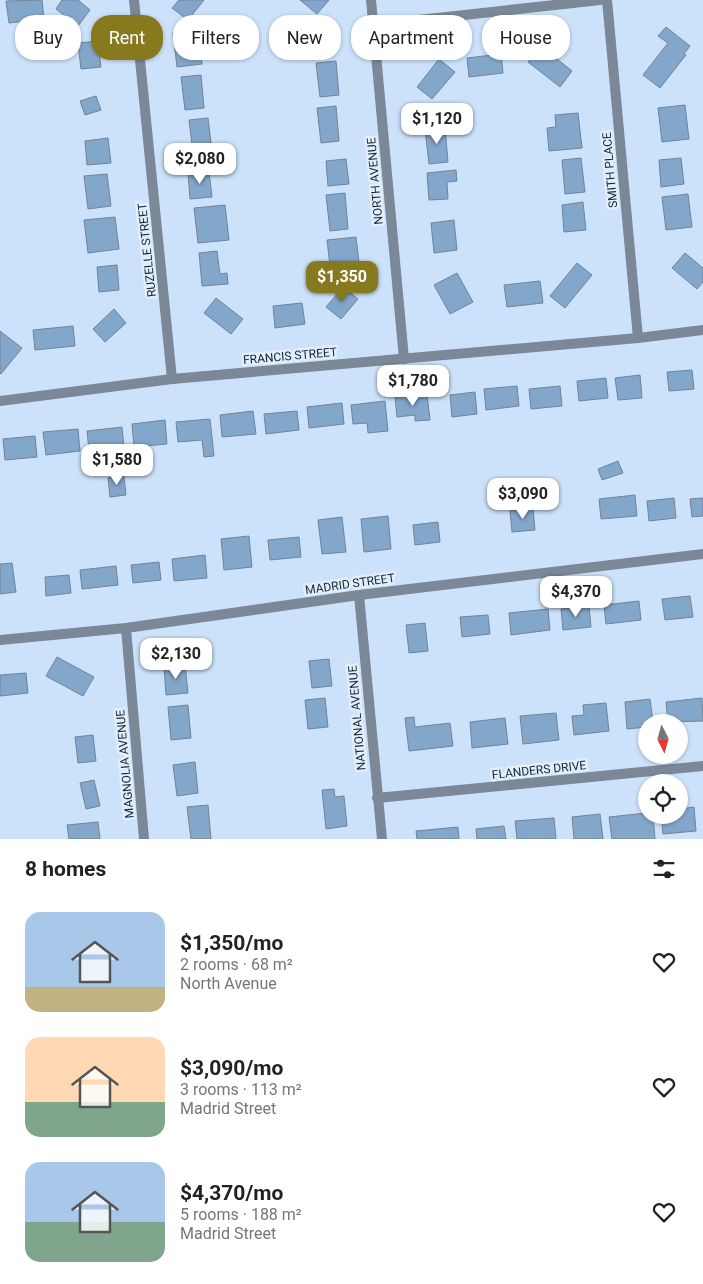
<!DOCTYPE html>
<meta charset="utf-8">
<style>
:root{--surface:#fff;--page:#f2f2f2;--text:#222;--muted:#767676;--accent:#86791e}
body{margin:0;font-family:Roboto,sans-serif;background:var(--page);color:var(--text);height:100vh;display:flex;flex-direction:column;font-size:19px;white-space:nowrap}
*{box-sizing:border-box;margin:0}
p{font-size:16px;color:var(--muted)}
.icon{flex:none;width:28px;height:28px;fill:none;stroke:currentColor;stroke-width:2;stroke-linecap:round;stroke-linejoin:round}
.map{position:relative;height:839px;overflow:hidden}
.details{display:flex;flex-direction:column;background:var(--surface);flex:1}
.details>*{flex:none}
.banner{position:absolute;left:15px;top:15px;width:674px;height:45px;display:flex;gap:10px}
.needle{width:32px;rotate:174deg}
.fabs{position:absolute;left:638px;top:714px;display:grid;gap:10px}
.fabs a{display:grid;place-items:center;width:50px;height:50px;border-radius:50%;background:var(--surface);box-shadow:0 1px 4px #0004;font-size:25px}
.price{position:absolute;translate:-50% -42px;padding:0 11px;border-radius:10px;background:#fff;color:#222;font-size:16px;line-height:32px;filter:drop-shadow(0 1px 2px #0008)}
.price::after{content:'';position:absolute;left:50%;top:30px;width:15px;height:11px;margin-left:-8px;background:inherit;clip-path:polygon(0 0,100% 0,50% 100%)}
.price.selected{background:var(--accent);color:#fff}
ul{padding:0;list-style:none}
li{display:flex;align-items:center;gap:15px;height:125px;padding:0 25px}
li span{display:grid;place-items:center;flex:none;width:140px;height:100px;border-radius:15px;color:#555}
li>.icon{margin-inline-start:auto}
span .icon{width:60px;height:60px;fill:#fffc;stroke-width:1}
li b{font-size:21px}
h2{display:flex;justify-content:space-between;align-items:center;height:60px;padding:0 25px;font-size:21px}
.tag{padding:0 18px;border-radius:20px;background:var(--surface);box-shadow:0 1px 4px #0004;font-size:18px;line-height:45px}
.tag.selected{background:var(--accent);color:#fff}
.map>svg:first-child{display:block}
</style>
<div class="map">
<svg width="703" height="839" viewBox="0 0 703 839">
<rect width="100%" height="100%" fill="#cce2fa"/>
<g fill="#83a6cb" stroke="#70849a">
<path d="M42 0 44 19 9 23 6 1Z"/>
<path d="M62 0H78L90 10 78 26 56 9Z"/>
<path d="M179 0H204L188 20 172 8Z"/>
<path d="M300 0H329L317 14Z"/>
<path d="M666 27 690 46 684 54 686 55 660 88 643 75 668 43 658 36Z"/>
<path d="M198 31 202 64 177 67 173 33Z"/>
<path d="M98 41 101 67 81 69 78 43Z"/>
<path d="M541 46 572 71 560 87 528 62Z"/>
<path d="M501 54 503 73 469 77 467 58Z"/>
<path d="M439 59 455 72 432 99 417 87Z"/>
<path d="M336 61 339 95 320 97 316 63Z"/>
<path d="M201 75 204 108 185 110 181 77Z"/>
<path d="M96 96 101 110 85 115 80 101Z"/>
<path d="M685 105 689 139 662 142 658 108Z"/>
<path d="M336 106 339 141 321 143 317 108Z"/>
<path d="M578 113 582 148 549 151 547 128 556 127 555 115Z"/>
<path d="M208 118 211 143 192 145 189 120Z"/>
<path d="M445 127 448 162 429 164 425 129Z"/>
<path d="M108 138 111 163 87 165 85 141Z"/>
<path d="M581 158 585 192 565 194 562 160Z"/>
<path d="M681 158 684 184 661 187 659 160Z"/>
<path d="M346 159 349 184 328 186 326 161Z"/>
<path d="M456 170 457 181 447 182 448 199 429 200 427 173Z"/>
<path d="M209 171 212 197 190 199 188 173Z"/>
<path d="M107 174 111 206 88 209 84 176Z"/>
<path d="M345 193 348 229 330 231 326 195Z"/>
<path d="M688 194 692 227 666 230 662 197Z"/>
<path d="M583 202 586 230 564 232 562 205Z"/>
<path d="M225 205 229 240 198 243 194 208Z"/>
<path d="M115 217 119 249 88 253 84 220Z"/>
<path d="M454 220 457 250 434 253 431 223Z"/>
<path d="M356 237 360 271 331 274 327 240Z"/>
<path d="M217 251 220 274 227 273 228 284 202 286 199 253Z"/>
<path d="M685 253 703 268V282L697 289 672 268Z"/>
<path d="M577 263 592 275 565 308 550 296Z"/>
<path d="M117 265 119 290 99 292 97 267Z"/>
<path d="M457 273 473 302 450 314 434 285Z"/>
<path d="M540 281 543 303 507 307 504 285Z"/>
<path d="M343 287 358 299 341 319 326 307Z"/>
<path d="M216 298 243 319 231 334 204 313Z"/>
<path d="M302 303 305 324 275 328 273 306Z"/>
<path d="M114 309 126 323 105 342 93 329Z"/>
<path d="M73 326 75 346 35 350 33 330Z"/>
<path d="M0 331 22 348 1 374 0 373Z"/>
<path d="M692 370 694 389 669 391 667 372Z"/>
<path d="M640 375 642 398 618 400 615 378Z"/>
<path d="M606 378 608 398 579 401 577 381Z"/>
<path d="M517 386 519 406 486 410 484 389Z"/>
<path d="M560 386 562 406 531 409 529 389Z"/>
<path d="M475 392 477 414 452 417 450 395Z"/>
<path d="M427 394 430 420 415 421V415L397 417 395 397Z"/>
<path d="M385 401 388 431 368 433 367 423 353 424 351 405Z"/>
<path d="M342 403 344 424 309 428 307 407Z"/>
<path d="M253 411 256 434 222 437 220 415Z"/>
<path d="M297 411 299 430 266 434 264 414Z"/>
<path d="M210 419 214 456 204 457 202 440 178 442 176 422Z"/>
<path d="M165 420 167 444 134 447 132 424Z"/>
<path d="M122 427 125 457 116 458 115 448 89 451 87 431Z"/>
<path d="M78 429 80 451 46 455 43 432Z"/>
<path d="M35 436 37 457 5 460 3 439Z"/>
<path d="M618 461 623 473 602 480 598 469Z"/>
<path d="M124 476 126 495 110 497 108 478Z"/>
<path d="M635 495 637 516 601 519 599 499Z"/>
<path d="M674 498 676 518 649 521 647 501Z"/>
<path d="M703 498V516L692 517 690 499Z"/>
<path d="M533 508 535 530 512 532 510 511Z"/>
<path d="M388 516 391 549 364 552 361 519Z"/>
<path d="M342 517 346 552 322 554 318 520Z"/>
<path d="M438 522 440 542 415 545 413 525Z"/>
<path d="M249 536 252 567 224 570 221 539Z"/>
<path d="M299 537 301 557 270 560 268 540Z"/>
<path d="M205 555 207 578 174 581 172 559Z"/>
<path d="M159 562 161 580 133 583 131 565Z"/>
<path d="M12 563 16 592 0 594V564Z"/>
<path d="M116 566 118 585 82 589 80 570Z"/>
<path d="M69 575 71 593 46 596 45 577Z"/>
<path d="M690 596 693 617 665 620 662 599Z"/>
<path d="M639 601 641 620 606 624 604 605Z"/>
<path d="M589 606 591 627 563 630 561 609Z"/>
<path d="M548 609 550 630 511 635 509 613Z"/>
<path d="M488 615 490 634 462 637 460 617Z"/>
<path d="M425 623 428 651 409 653 406 625Z"/>
<path d="M57 657 94 677 83 696 46 676Z"/>
<path d="M329 659 332 686 312 688 309 661Z"/>
<path d="M185 664 188 693 166 695 164 667Z"/>
<path d="M26 673 28 693 0 696V675Z"/>
<path d="M325 698 328 727 308 729 305 700Z"/>
<path d="M702 698 703 721 668 722 666 702Z"/>
<path d="M650 699 653 722H646V727L627 729 625 702Z"/>
<path d="M606 703 609 731 574 735 572 716 584 715 583 705Z"/>
<path d="M188 705 191 738 171 740 168 707Z"/>
<path d="M556 713 559 740 523 744 520 716Z"/>
<path d="M414 717 415 727 450 723 453 746 409 751 405 718Z"/>
<path d="M505 718 508 744 472 748 470 722Z"/>
<path d="M93 735 96 761 78 763 75 737Z"/>
<path d="M195 762 198 793 177 796 173 765Z"/>
<path d="M94 780 100 806 86 809 80 783Z"/>
<path d="M334 789 335 797 344 796 347 826 326 829 322 790Z"/>
<path d="M208 805 211 839H191L187 807Z"/>
<path d="M694 807 696 831 663 834 661 815H679V809Z"/>
<path d="M646 813V815H653L655 839H612L609 817Z"/>
<path d="M600 814 603 839H574L572 817Z"/>
<path d="M554 818 556 839H517L515 821Z"/>
<path d="M98 822 100 839H69L67 825Z"/>
<path d="M504 826 506 839H477L476 829Z"/>
<path d="M458 827 459 839H417L416 831Z"/>
</g>
<g fill="none" stroke-linecap="round" stroke-linejoin="round">
<g stroke="#7a8898" stroke-width="10">
<path d="M134 0 172 379"/>
<path d="M371 0 404 359"/>
<path d="M607 0 638 338"/>
<path d="M373 25 600 0"/>
<path d="M0 401 172 379 638 338 703 330"/>
<path d="M359 595 382 839"/>
<path d="M126 628 144 839"/>
<path d="M0 640 126 628 359 595 703 554"/>
<path d="M377 798 703 766"/>
</g>
</g>
<g text-anchor="middle" dominant-baseline="central" stroke-width="5" stroke-linejoin="round" paint-order="stroke">
<g font-size="12" fill="#1c242d" stroke="#e1eefd">
<text transform="translate(610 170) rotate(-95)">SMITH PLACE</text>
<text transform="translate(375 181) rotate(-95)">NORTH AVENUE</text>
<text transform="translate(147 250) rotate(-96)">RUZELLE STREET</text>
<text transform="translate(290 356) rotate(-5)">FRANCIS STREET</text>
<text transform="translate(350 584) rotate(-8)">MADRID STREET</text>
<text transform="translate(357 718) rotate(-95)">NATIONAL AVENUE</text>
<text transform="translate(125 764) rotate(-95)">MAGNOLIA AVENUE</text>
<text transform="translate(539 770) rotate(-6)">FLANDERS DRIVE</text>
</g>
</g>
</svg>
<div class="fabs">
<a><svg class="needle" viewBox="-14 -14 28 28"><path d="M0-13l5 13h-10z" fill="#e53935"/><path d="M0 13l5-13h-10z" fill="#767676"/></svg></a>
<a><svg class="icon" aria-label="locate" viewBox="0 0 24 24"><circle cx="12" cy="12" r="6"/><path d="M12 2v4M12 18v4M2 12h4M18 12h4"/></svg></a>
</div>
<b class="price" style="left:437px;top:145px">$1,120</b>
<b class="price" style="left:200px;top:185px">$2,080</b>
<b class="price selected" style="left:342px;top:303px">$1,350</b>
<b class="price" style="left:413px;top:407px">$1,780</b>
<b class="price" style="left:117px;top:486px">$1,580</b>
<b class="price" style="left:523px;top:520px">$3,090</b>
<b class="price" style="left:576px;top:618px">$4,370</b>
<b class="price" style="left:176px;top:680px">$2,130</b>
<div class="banner">
<a class="tag">Buy</a>
<a class="tag selected">Rent</a>
<a class="tag">Filters</a>
<a class="tag">New</a>
<a class="tag">Apartment</a>
<a class="tag">House</a>
</div>
</div>
<section class="details">
<h2>8 homes<svg class="icon" aria-label="filters" viewBox="0 0 24 24"><path d="M4 7h16M4 17h16"/><circle cx="9" cy="7" r="2"/><circle cx="15" cy="17" r="2"/></svg></h2>
<ul>
<li><span style="background:linear-gradient(#a9c7e8 75%,#c2b280 0)"><svg class="icon" aria-label="home" viewBox="0 0 24 24"><path d="M3 11l9-7 9 7M6 9v11h12V9"/></svg></span><div><b>$1,350/mo</b><p>2 rooms · 68 m²</p><p>North Avenue</p></div><svg class="icon" aria-label="heart" viewBox="0 0 24 24"><path d="M12 20l-8-8c-3-5 5-10 8-4 3-6 11-1 8 4z"/></svg></li>
<li><span style="background:linear-gradient(#ffd9b3 65%,#7fa58c 0)"><svg class="icon" aria-label="home" viewBox="0 0 24 24"><path d="M3 11l9-7 9 7M6 9v11h12V9"/></svg></span><div><b>$3,090/mo</b><p>3 rooms · 113 m²</p><p>Madrid Street</p></div><svg class="icon" aria-label="heart" viewBox="0 0 24 24"><path d="M12 20l-8-8c-3-5 5-10 8-4 3-6 11-1 8 4z"/></svg></li>
<li><span style="background:linear-gradient(#a9c7e8 60%,#7fa58c 0)"><svg class="icon" aria-label="home" viewBox="0 0 24 24"><path d="M3 11l9-7 9 7M6 9v11h12V9"/></svg></span><div><b>$4,370/mo</b><p>5 rooms · 188 m²</p><p>Madrid Street</p></div><svg class="icon" aria-label="heart" viewBox="0 0 24 24"><path d="M12 20l-8-8c-3-5 5-10 8-4 3-6 11-1 8 4z"/></svg></li>
</ul>
</section>
